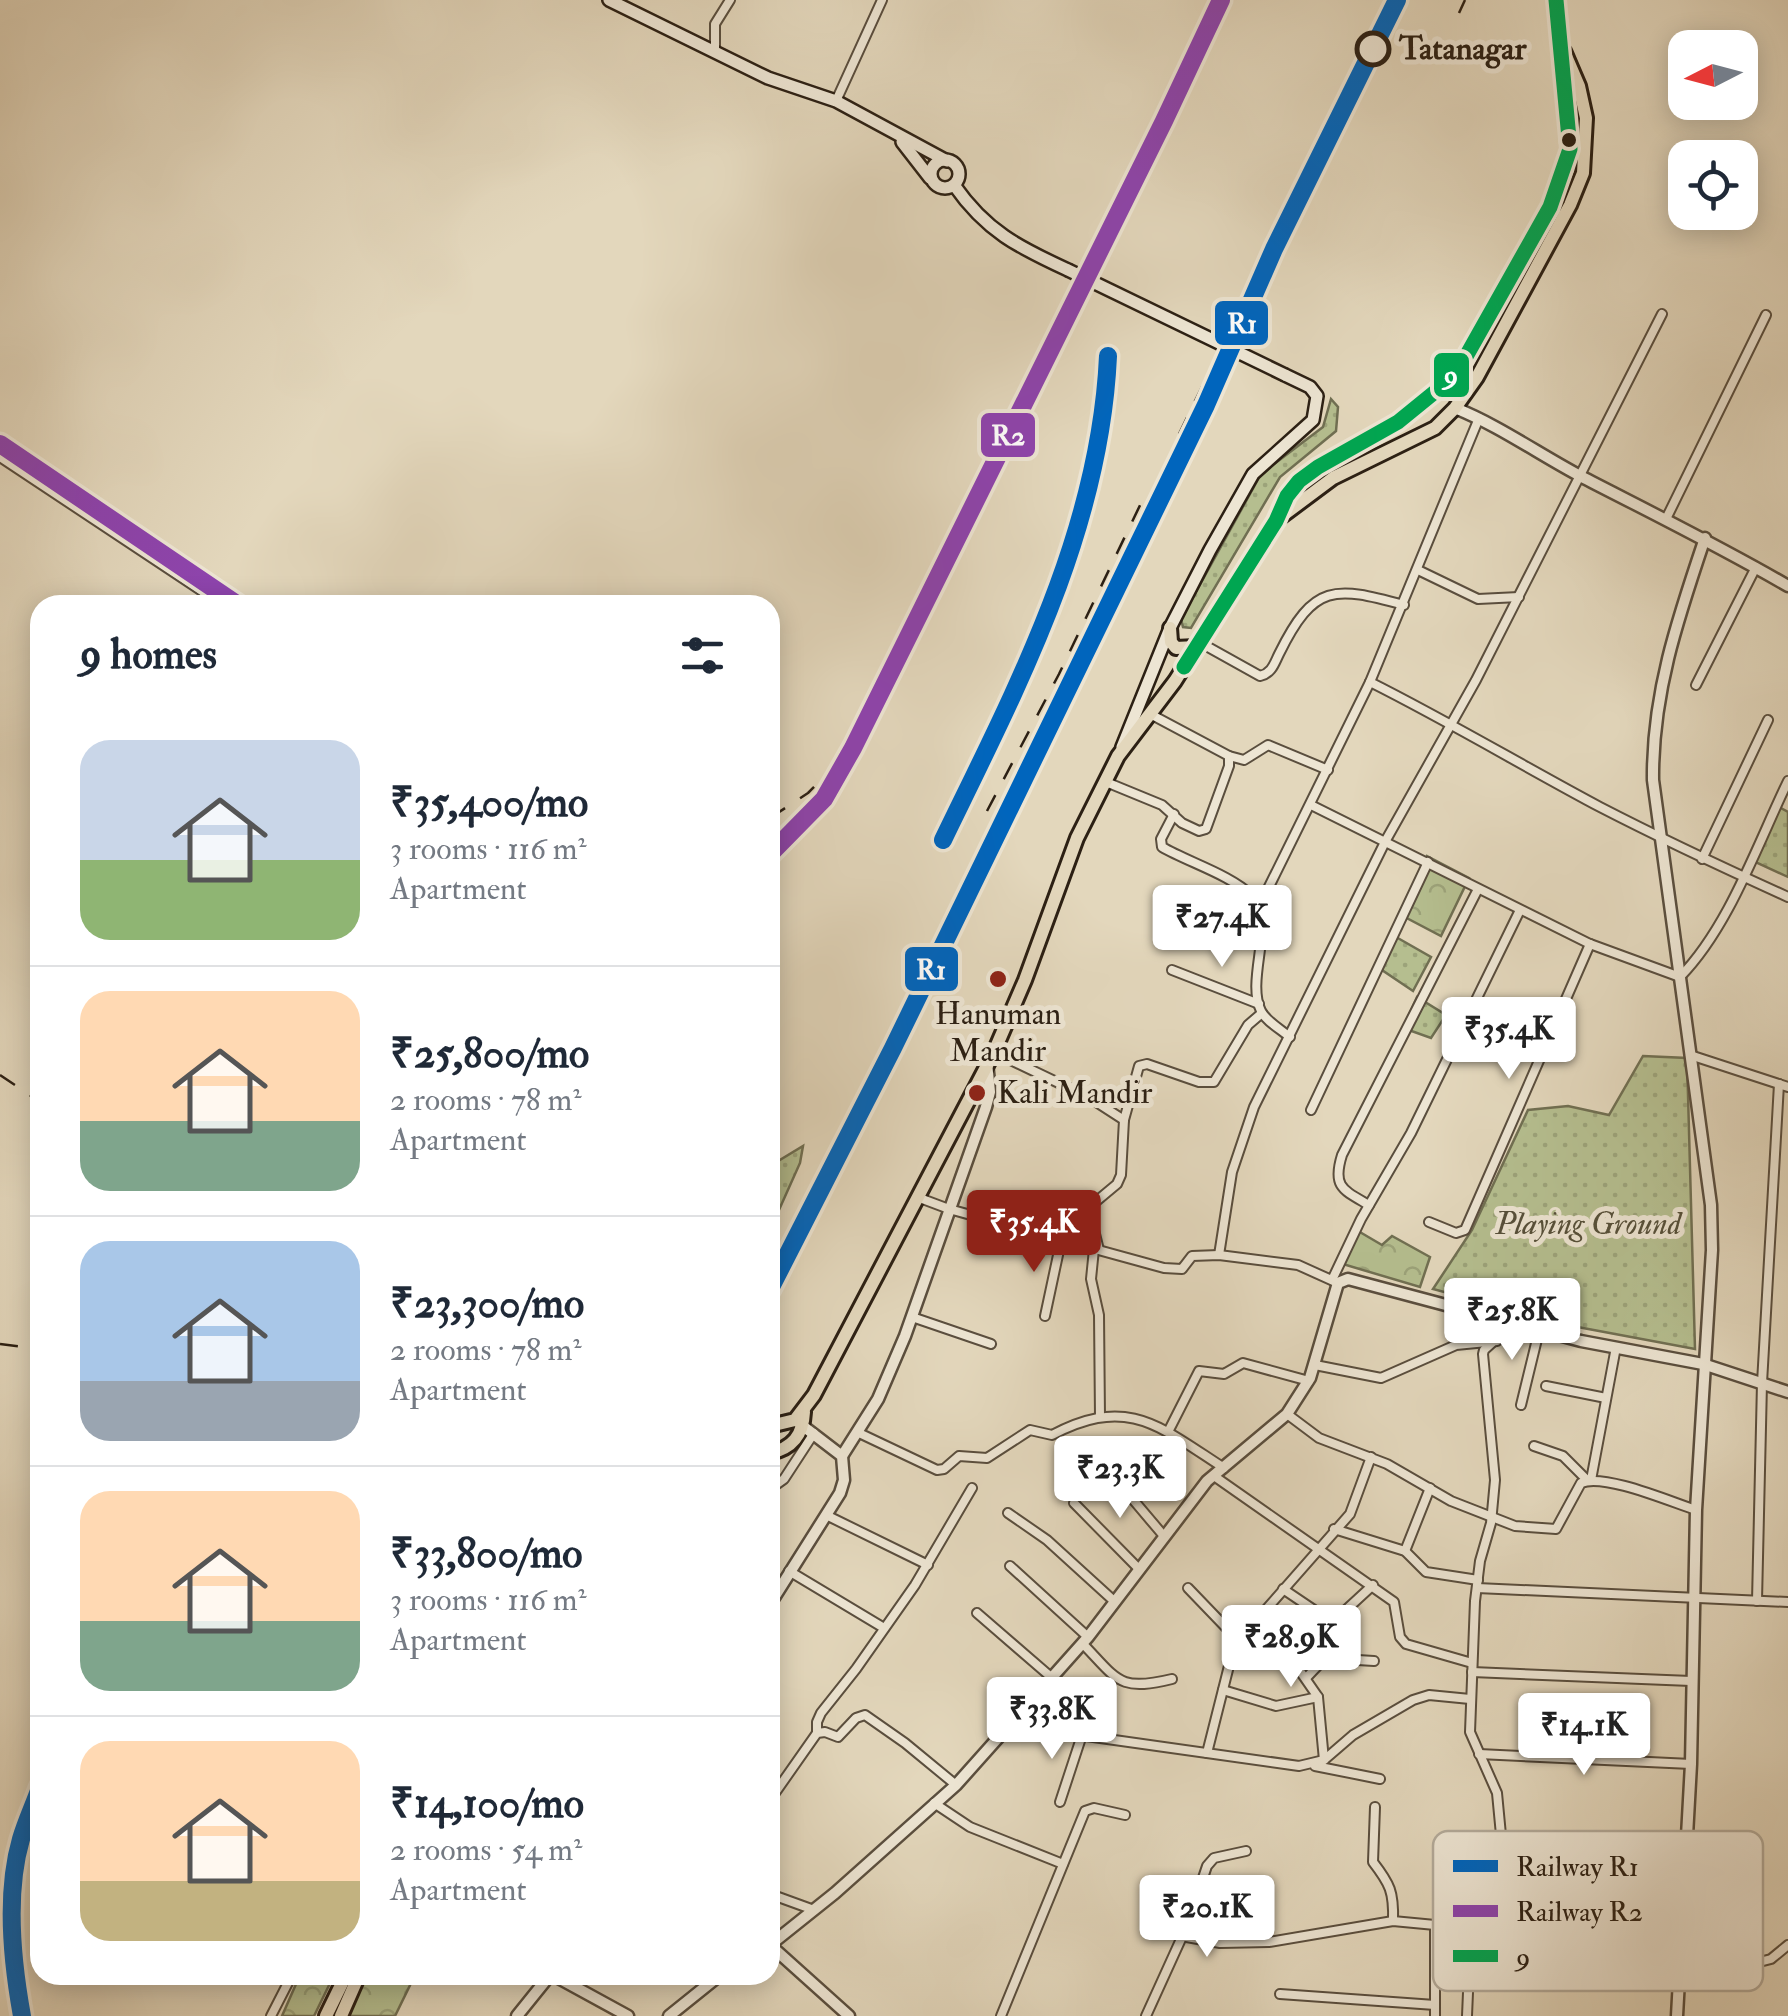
<!DOCTYPE html>
<meta charset="utf-8">
<style>
:root{--surface:#fff;--page:#f2f2f3;--text:#1f2937;--muted:#747a83;--line:#e0e1e3;--accent:#8f2418}
body{margin:0;font-family:"IM FELL Double Pica",serif;background:var(--page);color:var(--text);height:100vh;display:flex;flex-direction:column;font-size:38px;white-space:nowrap}
*{box-sizing:border-box;margin:0}
p{font-size:32px;color:var(--muted)}
.icon{flex:none;width:55px;height:55px;fill:none;stroke:currentColor;stroke-width:2;stroke-linecap:round;stroke-linejoin:round}
.map{position:relative;flex:1;overflow:hidden}
.side{position:absolute;left:30px;top:595px;width:750px;height:1390px;display:flex;flex-direction:column;background:var(--surface);border-radius:30px;box-shadow:0 5px 25px #0003}
.side>*{flex:none}
.needle{width:65px;rotate:264deg}
.tools{position:absolute;left:1668px;top:30px;display:grid;gap:20px}
.tools a{display:grid;place-items:center;width:90px;height:90px;border-radius:20px;background:var(--surface);box-shadow:0 5px 25px #0003;font-size:50px}
.price{position:absolute;translate:-50% -85px;padding:0 22px;border-radius:10px;background:#fff;color:#222;font-size:32px;line-height:65px;filter:drop-shadow(0 2px 5px #0008)}
.price::after{content:'';position:absolute;left:50%;top:60px;width:30px;height:22px;margin-left:-15px;background:inherit;clip-path:polygon(0 0,100% 0,50% 100%)}
.price.active{background:var(--accent);color:#fff}
ul{padding:0;list-style:none}
li{display:flex;align-items:center;gap:30px;height:250px;padding:0 50px}
li+li{border-top:2px solid var(--line)}
li span{display:grid;place-items:center;flex:none;width:280px;height:200px;border-radius:30px;color:#555}
li>.icon{margin-inline-start:auto}
span .icon{width:120px;height:120px;fill:#fffc;stroke-width:1}
li b{font-size:42px}
h2{display:flex;justify-content:space-between;align-items:center;height:120px;padding:0 50px;font-size:42px}
.map>svg:first-child{display:block}
</style>
<div class="map">
<svg width="1788" height="2016" viewBox="0 0 1788 2016">
<defs>
<pattern id="forest-crowns" width="20" height="18" patternUnits="userSpaceOnUse" patternTransform="scale(2.5)"><rect width="20" height="18" fill="#b5be8f"/><path d="M2 6a3 3 0 1 1 6 0M12 15a3 3 0 1 1 6 0" fill="none" stroke="#9ca37a"/></pattern>
<pattern id="park-dots" width="8" height="8" patternUnits="userSpaceOnUse" patternTransform="scale(2.5)"><rect width="8" height="8" fill="#b5be8f"/><path d="M2 2h.1M6 6h.1" fill="none" stroke="#9ca37a" stroke-width="1.8" stroke-linecap="round"/></pattern>
</defs>
<rect width="100%" height="100%" fill="#e3d7bc"/>
<filter id="stains"><feTurbulence type="fractalNoise" baseFrequency=".002" numOctaves="4"/><feColorMatrix values="0 0 0 0 .2 0 0 0 0 .09 0 0 0 0 .02 0 0 0 .5 -.17"/></filter>
<radialGradient id="worn" r=".72"><stop offset=".6" stop-color="#630" stop-opacity="0"/><stop offset="1" stop-color="#630" stop-opacity=".3"/></radialGradient>
<g fill="url(#forest-crowns)" stroke="#706f52" stroke-width="2.5">
<path d="M1427 856 1469 878 1441 936 1399 914Z"/>
<path d="M1353 1228 1382 1245 1392 1236 1430 1257 1420 1287 1336 1262Z"/>
<path d="M300 1975H334L314 2016H282Z"/>
<path d="M363 1975H415L395 2016H343Z"/>
</g>
<g fill="url(#park-dots)" stroke="#706f52" stroke-width="2.5">
<path d="M1331 399 1338 407 1336 431 1280 477 1191 628 1183 627 1181 619 1261 474 1323 427Z"/>
<path d="M1779 807 1788 812V877L1753 861Z"/>
<path d="M1396 937 1431 957 1413 991 1379 968Z"/>
<path d="M1417 997 1446 1015 1431 1038 1403 1028Z"/>
<path d="M1643 1056 1687 1058 1695 1349 1567 1325 1433 1289 1472 1230 1528 1110 1568 1106 1609 1115Z"/>
<path d="M803 1146 800 1163 770 1230V1166Z"/>
</g>
<g fill="none" stroke-linecap="round" stroke-linejoin="round">
<defs>
<g id="minor">
<path d="M715 50V24L730 0"/>
<path d="M836 101 882 0"/>
<path d="M0 457 223 605"/>
<path d="M1666 519 1766 315"/>
<path d="M1418 570 1478 599 1519 597"/>
<path d="M1199 642 1260 676C1272 673 1274 664 1279 654 1314 583 1334 586 1404 605"/>
<path d="M1370 682C1448 721 1523 766 1600 807 1662 839 1724 868 1788 897"/>
<path d="M1696 685 1756 567"/>
<path d="M1229 756 1244 760 1268 745 1328 770"/>
<path d="M1106 782 1162 805 1182 823 1199 831 1206 829 1229 766V756L1152 715"/>
<path d="M1311 805 1590 944 1680 977C1729 927 1757 845 1788 781"/>
<path d="M1174 814 1161 839 1162 847C1188 862 1231 875 1252 896 1277 921 1245 979 1261 1011 1266 1021 1280 1029 1290 1037"/>
<path d="M1702 859 1768 720"/>
<path d="M1259 907 1370 682 1479 418"/>
<path d="M1172 970 1259 1004"/>
<path d="M994 1052 1090 1098 1124 1120 1121 1175 1117 1184 1093 1204 1090 1214 1099 1250"/>
<path d="M1690 1055 1788 1087"/>
<path d="M1311 1110 1428 862"/>
<path d="M1124 1120 1139 1066 1147 1064 1199 1082H1214L1248 1025 1262 1013"/>
<path d="M917 1197 949 1209 1164 1268 1182 1269 1192 1256 1219 1255 1298 1265 1338 1283"/>
<path d="M1369 1205C1343 1190 1332 1187 1342 1155L1478 889"/>
<path d="M1429 1222 1456 1233 1465 1230 1590 944"/>
<path d="M1094 1249 1091 1279 1099 1315 1100 1417"/>
<path d="M1219 1255 1232 1172 1254 1107 1386 840 1476 680 1662 314"/>
<path d="M1332 1280 1361 1219 1411 1133 1520 910"/>
<path d="M1045 1316 1061 1241"/>
<path d="M912 1317 991 1344"/>
<path d="M1315 1365 1381 1378 1456 1345 1497 1341"/>
<path d="M1546 1386 1606 1398"/>
<path d="M1521 1405 1539 1331"/>
<path d="M1287 1414 1319 1438 1387 1464 1451 1501 1515 1526 1556 1529 1581 1483C1604 1473 1671 1502 1696 1510"/>
<path d="M1168 1432 1199 1371 1224 1374 1243 1363 1309 1381"/>
<path d="M859 1433 937 1470 944 1469 959 1456 987 1458 1030 1430 1052 1435C1128 1395 1159 1426 1224 1468"/>
<path d="M1534 1446 1563 1456 1587 1480"/>
<path d="M1103 1464 1163 1535"/>
<path d="M1214 1476 1394 1602 1400 1637 1406 1644 1472 1663"/>
<path d="M1591 1480 1616 1347"/>
<path d="M770 1489 784 1479 814 1433"/>
<path d="M1074 1503 1138 1568"/>
<path d="M1008 1513 1047 1540 1114 1601"/>
<path d="M826 1515 928 1565"/>
<path d="M1334 1529 1405 1551 1426 1572 1478 1580"/>
<path d="M1405 1551 1430 1488"/>
<path d="M1010 1566 1088 1637"/>
<path d="M789 1571 884 1628"/>
<path d="M1188 1588 1238 1640"/>
<path d="M1477 1588 1788 1602"/>
<path d="M1283 1589 1326 1618 1335 1620 1373 1585"/>
<path d="M1757 1601 1762 1383 1779 1084"/>
<path d="M977 1613 1051 1677"/>
<path d="M1252 1624 1300 1671 1318 1697 1324 1760"/>
<path d="M1082 1643C1118 1680 1118 1692 1172 1679"/>
<path d="M1472 1672 1691 1681"/>
<path d="M1306 1678 1325 1658 1374 1661"/>
<path d="M1223 1690 1276 1706 1318 1697"/>
<path d="M1021 1710 1086 1736 1299 1766 1324 1760 1353 1735 1413 1700 1429 1695 1470 1699"/>
<path d="M817 1733V1722L821 1713 856 1669 915 1585 972 1488"/>
<path d="M1207 1753 1234 1646 1350 1514 1371 1457"/>
<path d="M1479 1754 1691 1764"/>
<path d="M1315 1766 1380 1779"/>
<path d="M770 1800 817 1733 825 1732 838 1737 856 1718 865 1715 905 1743 956 1785"/>
<path d="M1060 1802 1082 1735"/>
<path d="M934 1803 970 1827 1063 1864"/>
<path d="M1375 1807 1373 1862C1390 1884 1394 1892 1393 1921"/>
<path d="M770 1894 814 1910"/>
<path d="M1499 1923 1501 1835 1497 1793 1470 1732 1475 1601 1480 1561 1491 1523 1495 1480 1483 1354 1484 1350 1513 1324"/>
<path d="M1435 1925V2016"/>
<path d="M1181 1936 1220 1943 1269 1942 1393 1921 1435 1925 1460 1922 1682 1928"/>
<path d="M1723 1977 1736 1968 1771 1959 1788 1945"/>
<path d="M1280 1994 1435 2005"/>
<path d="M271 2016 292 1975"/>
<path d="M1001 2016 1085 1811 1094 1808 1125 1815"/>
<path d="M1146 2016 1186 1928 1207 1866 1214 1858 1246 1851"/>
<path d="M1467 2016 1471 1922"/>
</g>
<g id="tertiary">
<path d="M1455 408C1500 426 1540 455 1584 478 1652 513 1721 547 1788 586"/>
<path d="M842 1456 878 1399 905 1336 986 1107 990 1092 987 1063"/>
<path d="M770 1604 840 1493 844 1480 842 1456 799 1423"/>
<path d="M553 1975 628 2016"/>
<path d="M517 2016 550 1975"/>
<path d="M669 2016 720 1975"/>
<path d="M849 2016 770 1945 835 1893 956 1785 1088 1637 1207 1481 1287 1414 1310 1378 1338 1283 1348 1279 1581 1341 1703 1364 1788 1392"/>
<path d="M1677 2016 1691 1764 1696 1510 1712 1250 1711 1205 1653 780C1652 694 1678 618 1705 538"/>
</g>
<g id="secondary">
<path d="M609 0 768 78 836 101 947 161"/>
<path d="M902 142 930 178"/>
<circle cx="945" cy="174" r="14"/>
<path d="M954 185C986 231 1018 247 1068 270"/>
<path d="M1122 747 1170 628 1210 550 1253 474 1313 420 1317 396 1310 387 1285 375"/>
</g>
<g id="primary">
<path d="M1278 519 1333 478 1435 428 1455 408 1477 377 1570 205 1583 173 1586 118 1579 86 1564 51"/>
<path d="M1170 628 1171 642 1176 648 1196 647"/>
<path d="M770 1426 795 1420 814 1395 994 1052 1025 980 1077 838 1118 756 1175 681 1276 521 1287 496 1299 481 1318 467 1398 422 1441 387 1464 360 1550 207 1570 149 1556 0"/>
<path d="M770 1453C793 1448 803 1435 804 1412"/>
<path d="M326 2016 346 1975"/>
<path d="M341 2016 359 1975"/>
</g>
</defs>
<use href="#minor" stroke="#5a4e3e" stroke-width="12"/>
<use href="#tertiary" stroke="#5a4e3e" stroke-width="15"/>
<use href="#secondary" stroke="#2c2014" stroke-width="16"/>
<use href="#primary" stroke="#2c2014" stroke-width="18"/>
<use href="#minor" stroke="#ede5d3" stroke-width="8"/>
<use href="#tertiary" stroke="#ede5d3" stroke-width="10"/>
<use href="#secondary" stroke="#ede5d3" stroke-width="11"/>
<use href="#primary" stroke="#e3d7bc" stroke-width="12"/>
<g stroke="#2c2014" stroke-width="2.5" stroke-dasharray="18 18" stroke-linecap="butt">
<path d="M1459 13 1465 0"/>
<path d="M1179 434 1390 0"/>
<path d="M0 444 238 605"/>
<path d="M987 811 1059 674 1143 499"/>
<path d="M770 818 808 793 835 766"/>
<path d="M943 840C1018 685 1100 531 1108 356"/>
<path d="M770 854 824 799 853 748 1164 121 1221 0"/>
<path d="M0 1075 40 1102"/>
<path d="M0 1344 40 1349"/>
<path d="M22 2016C12 1961 5 1894 21 1839 26 1822 34 1805 40 1788"/>
</g>
<defs>
<path id="secondary-bridge" d="M1068 270 1285 375"/>
</defs>
<use href="#secondary-bridge" stroke="#2c2014" stroke-width="16" stroke-linecap="butt"/>
<use href="#secondary-bridge" stroke="#ede5d3" stroke-width="11"/>
<defs>
<path id="bus-1" d="M1184 667 1276 521 1287 496 1299 481 1318 467 1398 422 1441 387 1464 360 1550 207 1570 149 1556 0"/>
</defs>
<use href="#bus-1" stroke="#ede5d3" stroke-width="22"/>
<use href="#bus-1" stroke="#00a651" stroke-width="15"/>
<defs>
<g id="rail-1">
<path d="M943 840C1018 685 1100 531 1108 356"/>
<path d="M770 1289 893 1048 1206 405 1274 249 1397 0"/>
<path d="M22 2016C12 1961 5 1894 21 1839 26 1822 34 1805 40 1788"/>
</g>
<g id="rail-2">
<path d="M0 444 238 605"/>
<path d="M770 854 824 799 853 748 1164 121 1221 0"/>
</g>
</defs>
<use href="#rail-1" stroke="#ede5d3" stroke-width="25"/>
<use href="#rail-2" stroke="#ede5d3" stroke-width="25"/>
<use href="#rail-1" stroke="#0065bd" stroke-width="18"/>
<use href="#rail-2" stroke="#8e44ad" stroke-width="18"/>
</g>
<circle fill="#ede5d3" stroke="#2c2014" stroke-width="5" cx="1373" cy="49" r="16"/>
<circle fill="#2c2014" stroke="#ede5d3" stroke-width="4" cx="1569" cy="140" r="9"/>
<g fill="#8f2418" stroke="#ede5d3" stroke-width="4">
<circle cx="998" cy="979" r="10"/>
<circle cx="977" cy="1093" r="10"/>
</g>
<g text-anchor="middle" dominant-baseline="central" stroke-width="10" stroke-linejoin="round" paint-order="stroke">
<g font-size="32" font-weight="bold" fill="#2c2014" stroke="#ede5d3" text-anchor="start">
<text x="1399" y="49">Tatanagar</text>
</g>
<g font-size="32" fill="#2c2014" stroke="#ede5d3">
<text x="998" y="1014">Hanuman<tspan x="998" dy="37">Mandir</tspan></text>
<text x="997" y="1093" text-anchor="start">Kali Mandir</text>
</g>
<g font-size="32" font-style="italic" fill="#554f39" stroke="#ede5d3">
<text x="1588" y="1224">Playing Ground</text>
</g>
</g>
<rect x="1433" y="1831" width="330" height="160" rx="15" fill="#ede5d3" stroke="#b3aa9a" stroke-width="2.5"/>
<rect x="1453" y="1860" width="45" height="12" fill="#0065bd"/>
<rect x="1453" y="1905" width="45" height="12" fill="#8e44ad"/>
<rect x="1453" y="1950" width="45" height="12" fill="#00a651"/>
<g font-size="28" fill="#2c2014">
<text x="1516" y="1876">Railway R1</text>
<text x="1516" y="1921">Railway R2</text>
<text x="1516" y="1966">9</text>
</g>
<g stroke="#ede5d3" stroke-width="4">
<rect x="1213" y="299" width="57" height="48" rx="10" fill="#0065bd"/>
<rect x="1432" y="351" width="39" height="48" rx="10" fill="#00a651"/>
<rect x="979" y="411" width="58" height="48" rx="10" fill="#8e44ad"/>
<rect x="903" y="945" width="57" height="48" rx="10" fill="#0065bd"/>
</g>
<g font-size="28" text-anchor="middle" font-weight="bold" fill="#fff">
<text x="1242" y="333">R1</text>
<text x="1451" y="384">9</text>
<text x="1008" y="445">R2</text>
<text x="931" y="979">R1</text>
</g>
<rect width="100%" height="100%" filter="url(#stains)"/>
<rect width="100%" height="100%" fill="url(#worn)"/>
</svg>
<div class="tools">
<a><svg class="needle" viewBox="-14 -14 28 28"><path d="M0-13l5 13h-10z" fill="#e53935"/><path d="M0 13l5-13h-10z" fill="#747a83"/></svg></a>
<a><svg class="icon" aria-label="locate" viewBox="0 0 24 24"><circle cx="12" cy="12" r="6"/><path d="M12 2v4M12 18v4M2 12h4M18 12h4"/></svg></a>
</div>
<b class="price" style="left:1222px;top:970px">₹27.4K</b>
<b class="price" style="left:1509px;top:1082px">₹35.4K</b>
<b class="price active" style="left:1034px;top:1275px">₹35.4K</b>
<b class="price" style="left:1512px;top:1363px">₹25.8K</b>
<b class="price" style="left:1120px;top:1521px">₹23.3K</b>
<b class="price" style="left:1291px;top:1690px">₹28.9K</b>
<b class="price" style="left:1052px;top:1762px">₹33.8K</b>
<b class="price" style="left:1584px;top:1778px">₹14.1K</b>
<b class="price" style="left:1207px;top:1960px">₹20.1K</b>
<section class="side">
<h2>9 homes<svg class="icon" aria-label="filters" viewBox="0 0 24 24"><path d="M4 7h16M4 17h16"/><circle cx="9" cy="7" r="2"/><circle cx="15" cy="17" r="2"/></svg></h2>
<ul>
<li><span style="background:linear-gradient(#c9d6e8 60%,#8fb573 0)"><svg class="icon" aria-label="home" viewBox="0 0 24 24"><path d="M3 11l9-7 9 7M6 9v11h12V9"/></svg></span><div><b>₹35,400/mo</b><p>3 rooms · 116 m²</p><p>Apartment</p></div></li>
<li><span style="background:linear-gradient(#ffd9b3 65%,#7fa58c 0)"><svg class="icon" aria-label="home" viewBox="0 0 24 24"><path d="M3 11l9-7 9 7M6 9v11h12V9"/></svg></span><div><b>₹25,800/mo</b><p>2 rooms · 78 m²</p><p>Apartment</p></div></li>
<li><span style="background:linear-gradient(#a9c7e8 70%,#9aa5b1 0)"><svg class="icon" aria-label="home" viewBox="0 0 24 24"><path d="M3 11l9-7 9 7M6 9v11h12V9"/></svg></span><div><b>₹23,300/mo</b><p>2 rooms · 78 m²</p><p>Apartment</p></div></li>
<li><span style="background:linear-gradient(#ffd9b3 65%,#7fa58c 0)"><svg class="icon" aria-label="home" viewBox="0 0 24 24"><path d="M3 11l9-7 9 7M6 9v11h12V9"/></svg></span><div><b>₹33,800/mo</b><p>3 rooms · 116 m²</p><p>Apartment</p></div></li>
<li><span style="background:linear-gradient(#ffd9b3 70%,#c2b280 0)"><svg class="icon" aria-label="home" viewBox="0 0 24 24"><path d="M3 11l9-7 9 7M6 9v11h12V9"/></svg></span><div><b>₹14,100/mo</b><p>2 rooms · 54 m²</p><p>Apartment</p></div></li>
</ul>
</section>
</div>
